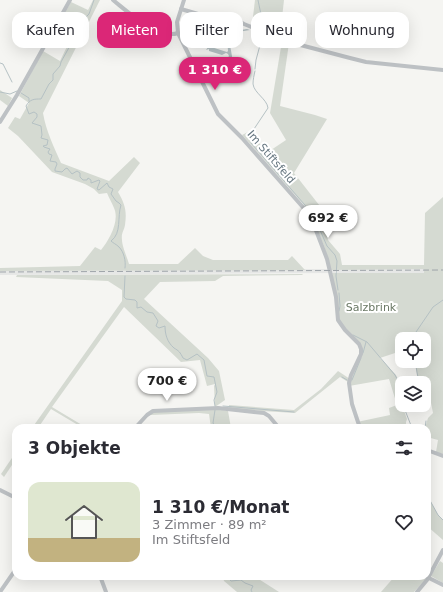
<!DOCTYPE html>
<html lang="de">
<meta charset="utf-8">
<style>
:root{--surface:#fff;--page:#f7f7f7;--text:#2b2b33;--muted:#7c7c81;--line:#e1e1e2;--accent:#db2777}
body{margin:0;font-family:"DejaVu Sans",sans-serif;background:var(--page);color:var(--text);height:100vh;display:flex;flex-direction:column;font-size:15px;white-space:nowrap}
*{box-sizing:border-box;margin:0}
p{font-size:13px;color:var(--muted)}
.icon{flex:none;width:22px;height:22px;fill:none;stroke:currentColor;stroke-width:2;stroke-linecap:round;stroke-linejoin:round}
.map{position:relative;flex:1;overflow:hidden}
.panel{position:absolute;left:12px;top:424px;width:419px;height:156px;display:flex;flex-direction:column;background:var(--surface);border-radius:12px;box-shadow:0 4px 16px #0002}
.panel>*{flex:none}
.banner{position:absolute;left:12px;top:12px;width:419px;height:36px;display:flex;gap:8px}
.controls{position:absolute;left:395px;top:332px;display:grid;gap:8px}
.controls a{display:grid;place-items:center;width:36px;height:36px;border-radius:8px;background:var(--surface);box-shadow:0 4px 16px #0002;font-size:20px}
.price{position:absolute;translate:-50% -34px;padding:0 9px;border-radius:14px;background:#fff;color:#222;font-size:13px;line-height:26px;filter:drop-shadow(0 1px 2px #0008)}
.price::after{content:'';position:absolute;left:50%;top:24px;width:12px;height:9px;margin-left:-6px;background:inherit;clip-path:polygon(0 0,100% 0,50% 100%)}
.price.on{background:var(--accent);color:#fff}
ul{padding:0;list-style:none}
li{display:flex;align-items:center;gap:12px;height:100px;padding:0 16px}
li+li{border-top:1px solid var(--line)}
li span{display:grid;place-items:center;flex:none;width:112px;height:80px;border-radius:12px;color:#555}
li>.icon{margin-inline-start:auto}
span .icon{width:48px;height:48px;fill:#fffc;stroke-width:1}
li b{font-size:17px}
h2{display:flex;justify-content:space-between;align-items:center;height:48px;padding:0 16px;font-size:17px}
.chip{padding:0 14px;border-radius:12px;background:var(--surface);box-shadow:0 4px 16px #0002;font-size:14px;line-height:36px}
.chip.on{background:var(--accent);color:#fff}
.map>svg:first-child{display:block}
</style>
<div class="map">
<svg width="443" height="592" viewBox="0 0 443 592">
<rect width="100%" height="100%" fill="#f5f5f2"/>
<g fill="#e6e7e6">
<path d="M328 269H335V273L0 275V271Z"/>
<rect x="337" y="269" width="106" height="4"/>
</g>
<g fill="#d5dad2">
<path d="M93 0H100L43 113C46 131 54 147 61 163L109 181 134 157 140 163 118 192C125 204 127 211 125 225 124 231 121 233 122 240 122 246 127 257 129 264H178L195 248 203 256 213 260H288L292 256 305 270 0 271V268L80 266 95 247 101 250C109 240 120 221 114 208 112 203 109 198 107 193L99 194 94 189 85 184 52 172 18 136 8 128 15 117 20 119 29 103 19 96 43 51 60 61 73 34 68 32 59 41 51 37 71 2 88 10Z"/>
<path d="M255 0H284L280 36 252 25Z"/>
<path d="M282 41 289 43 280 106 315 115 327 119 294 173 323 210 328 240 340 254 342 265H424L425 213 443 197V454L436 452 438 440 427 437V428H425L428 418 433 413 430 398 424 397V383H418L415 361H424V339H402V352L395 353 380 358 396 375 399 382 402 391V405L407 419 406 422V428H360L357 422 390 415 389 408 397 405 389 379 349 386 362 349 340 325 332 273H424V269L331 270 324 246 310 212 242 135 248 132 268 152 286 140 270 113Z"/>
<path d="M0 90 12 98 8 106 0 100Z"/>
<path d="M303 274 302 275 223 276 215 281 160 282 144 299 208 358 219 371 225 400 215 407 214 386 215 384 207 386 200 360 181 362 124 307 52 407 87 428H83L51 409 38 428H32L122 301V290L108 281 16 277 17 275Z"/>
<path d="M338 371 350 379 348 382 340 377 295 413 229 409V405L294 410 321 389Z"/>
<path d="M218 409 228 411 231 428H211L209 414 199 413 151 415V412Z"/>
<path d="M16 452V459L4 477 1 474Z"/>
<path d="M427 495 438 515 443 520V540L427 526Z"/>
<path d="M440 561 443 563V583L431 576Z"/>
<path d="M222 576H254L279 592H237L224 581Z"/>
<path d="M395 576H419L425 579V580L414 592H381Z"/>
</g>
<path fill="#b5c1c4" d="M247 29 250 30 231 33 229 39 233 62 241 65 234 63 232 65 228 64 226 60 229 56 228 54 226 53 222 55 209 51V49L206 50 208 47 197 34V33L200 32 201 35 199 37 208 46 227 52 228 51 227 38 228 32Z"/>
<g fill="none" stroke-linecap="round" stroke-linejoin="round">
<g stroke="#b5c1c4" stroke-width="1">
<path d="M94 0 89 14 86 17 79 32 73 37 72 42 61 62 60 66 53 74V80L49 84 41 99C34 99 30 99 26 106L29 114 34 112 37 114V117L32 123 41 126 42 135 41 138 48 140 47 145 43 146 44 147 50 149 48 152 49 154 52 155 50 161 56 162 57 164 55 169V171L62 172 65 169 67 168 72 174 77 171 80 173V177L83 180H87L88 178 91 180V183L99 180 100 181 97 189 99 190 107 183 109 187 113 189 111 194 116 201 119 203 121 205C117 217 122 233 111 241 113 243 116 244 119 247 124 252 126 261 125 268"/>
<path d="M258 0 264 29"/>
<path d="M0 63 3 64 12 82"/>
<path d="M255 69 256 60 263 34"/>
<path d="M255 71C254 75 253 80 253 84 254 93 267 99 268 108L254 129 251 143 311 212 315 218"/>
<path d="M0 92 10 94 17 91"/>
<path d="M21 93 29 98V101"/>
<path d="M316 221 327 246 335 255 337 261 336 276 338 290"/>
<path d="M125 276 124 297 126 299 135 300 137 302V308L141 307 147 312 153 313 158 321 156 326 159 328 165 326C165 334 167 342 174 348 179 351 180 352 183 358L187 360 197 354 204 360 207 376 214 377 217 392 214 400 215 406"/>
<path d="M339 293 340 306 339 311"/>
<path d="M353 335 367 342 395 375 402 388"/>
<path d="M415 339 414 335 433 307 443 300"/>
<path d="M363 353 366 342"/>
<path d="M415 361 419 383"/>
<path d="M342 377 347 380"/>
<path d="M352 380 361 358"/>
<path d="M403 405 412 428"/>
<path d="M423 405V407"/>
<path d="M223 406 294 412"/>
<path d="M215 410 213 423 216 428"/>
<path d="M425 428 426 421"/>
<path d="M427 495 438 515 443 520"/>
<path d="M228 576 229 579 231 581 241 580 245 583 253 586 251 590 252 592"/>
</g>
<g stroke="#bdc1c4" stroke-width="4">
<path d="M113 0C128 12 158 40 178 33"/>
<path d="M184 0 177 22 178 33 218 114 242 138 308 213 312 220 327 259 336 297 338 320 345 330 359 344 361 349V354L351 375 349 383 352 404 360 428"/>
<path d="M181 9 198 14 228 15 244 24 289 42 350 58 366 62 443 70"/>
<path d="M0 122 17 95 70 0"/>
<path d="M135 428 147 415 153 411 218 408 264 413 269 416 279 428"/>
<path d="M427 450 443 456"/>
<path d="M0 490 16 498"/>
<path d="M100 576 106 592"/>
<path d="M425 576 443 585"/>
<path d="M0 592 16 569"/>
<path d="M417 592 427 580 443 550"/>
</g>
<path stroke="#9fa5aa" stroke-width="1" stroke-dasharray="6 3" stroke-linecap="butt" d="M0 272 443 270"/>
</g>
<g text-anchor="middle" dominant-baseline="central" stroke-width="4" stroke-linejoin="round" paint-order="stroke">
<g font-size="11" fill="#677781" stroke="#fff">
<text transform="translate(271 157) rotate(49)">Im Stiftsfeld</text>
</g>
<g font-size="11" fill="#6a7865" stroke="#fff">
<text x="371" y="307">Salzbrink</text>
</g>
</g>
</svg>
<div class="controls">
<a><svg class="icon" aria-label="locate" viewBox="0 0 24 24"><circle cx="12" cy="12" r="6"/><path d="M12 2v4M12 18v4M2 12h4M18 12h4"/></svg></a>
<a><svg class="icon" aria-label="layers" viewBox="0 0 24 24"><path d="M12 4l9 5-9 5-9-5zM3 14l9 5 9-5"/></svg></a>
</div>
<b class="price on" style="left:215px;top:91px">1 310 €</b>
<b class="price" style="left:328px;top:239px">692 €</b>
<b class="price" style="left:167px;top:402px">700 €</b>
<div class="banner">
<a class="chip">Kaufen</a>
<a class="chip on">Mieten</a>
<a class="chip">Filter</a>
<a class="chip">Neu</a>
<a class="chip">Wohnung</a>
</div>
<section class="panel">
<h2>3 Objekte<svg class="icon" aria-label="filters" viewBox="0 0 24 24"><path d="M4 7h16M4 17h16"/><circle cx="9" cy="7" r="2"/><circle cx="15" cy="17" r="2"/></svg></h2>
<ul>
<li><span style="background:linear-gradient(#dfe7d0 70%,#c2b280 0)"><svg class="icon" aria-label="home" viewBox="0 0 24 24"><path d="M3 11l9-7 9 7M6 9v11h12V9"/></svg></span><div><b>1 310 €/Monat</b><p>3 Zimmer · 89 m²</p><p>Im Stiftsfeld</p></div><svg class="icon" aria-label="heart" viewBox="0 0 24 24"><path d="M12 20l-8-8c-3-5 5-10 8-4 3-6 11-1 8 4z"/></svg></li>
</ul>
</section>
</div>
